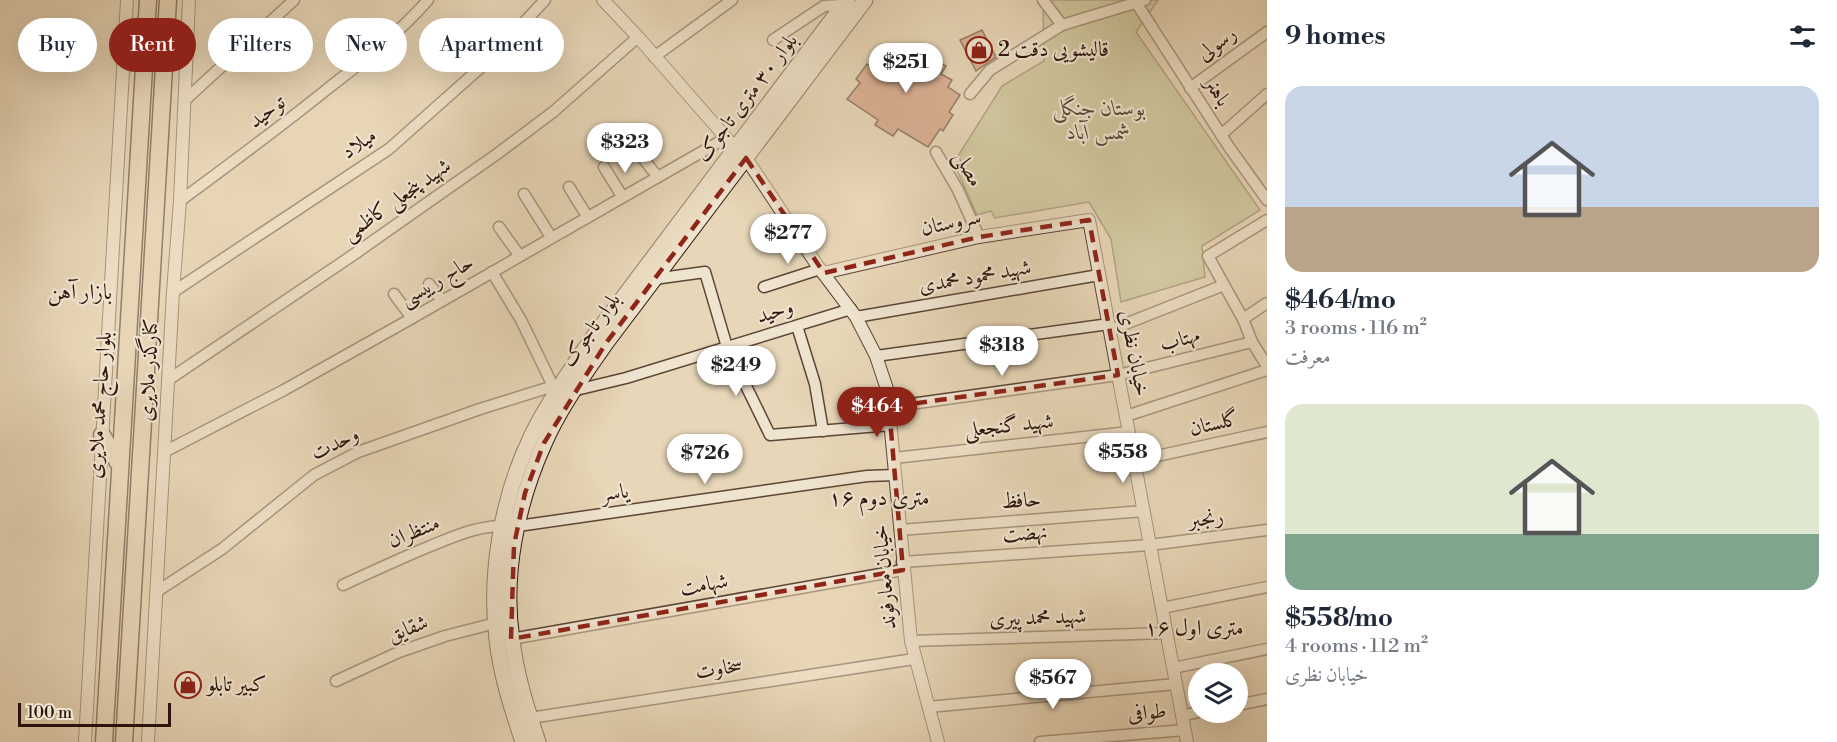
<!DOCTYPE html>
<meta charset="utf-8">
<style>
:root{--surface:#fff;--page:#f6f6f7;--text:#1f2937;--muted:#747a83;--accent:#8f2418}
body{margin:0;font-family:"Libre Bodoni",Amiri,serif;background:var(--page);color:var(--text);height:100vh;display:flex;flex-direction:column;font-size:22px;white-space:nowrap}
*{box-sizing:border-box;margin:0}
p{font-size:20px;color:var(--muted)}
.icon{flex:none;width:33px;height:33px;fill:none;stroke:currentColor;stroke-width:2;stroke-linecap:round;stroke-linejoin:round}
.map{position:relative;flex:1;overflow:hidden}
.panel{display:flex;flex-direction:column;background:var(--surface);width:570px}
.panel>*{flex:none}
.banner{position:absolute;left:18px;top:18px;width:570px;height:54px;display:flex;gap:12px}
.tools{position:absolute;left:1188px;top:663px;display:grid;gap:12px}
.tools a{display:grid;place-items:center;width:60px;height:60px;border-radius:50%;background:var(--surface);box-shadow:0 6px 24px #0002;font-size:30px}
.scale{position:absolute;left:18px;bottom:15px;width:153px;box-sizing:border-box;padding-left:6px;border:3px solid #2e150b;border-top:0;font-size:16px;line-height:21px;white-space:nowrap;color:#2e150b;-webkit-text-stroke:4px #efe4d0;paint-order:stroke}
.price{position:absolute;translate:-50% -51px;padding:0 14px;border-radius:21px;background:#fff;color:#222;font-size:20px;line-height:39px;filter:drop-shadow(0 2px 3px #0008)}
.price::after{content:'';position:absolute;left:50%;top:36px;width:18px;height:14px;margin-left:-9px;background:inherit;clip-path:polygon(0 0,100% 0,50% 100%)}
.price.selected{background:var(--accent);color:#fff}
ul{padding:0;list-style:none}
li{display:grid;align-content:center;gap:12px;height:318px;padding:0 18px}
li span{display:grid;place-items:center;height:186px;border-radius:18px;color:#555}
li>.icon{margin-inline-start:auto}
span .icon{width:108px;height:108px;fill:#fffc;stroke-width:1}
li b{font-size:26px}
h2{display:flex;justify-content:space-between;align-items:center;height:72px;padding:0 18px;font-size:26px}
.pill{padding:0 21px;border-radius:27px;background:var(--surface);box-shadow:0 6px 24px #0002;font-size:21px;line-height:54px}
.pill.selected{background:var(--accent);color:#fff}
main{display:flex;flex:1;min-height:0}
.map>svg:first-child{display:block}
</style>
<main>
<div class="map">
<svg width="1267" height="742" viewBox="0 0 1267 742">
<rect width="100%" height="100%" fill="#e7d6b7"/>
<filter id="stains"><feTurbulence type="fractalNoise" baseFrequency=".00333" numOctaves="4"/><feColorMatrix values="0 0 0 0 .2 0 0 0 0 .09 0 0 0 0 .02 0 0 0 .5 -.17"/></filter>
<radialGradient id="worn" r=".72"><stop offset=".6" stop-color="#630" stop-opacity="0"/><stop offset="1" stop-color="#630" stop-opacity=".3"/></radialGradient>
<path fill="#bbbc8a" stroke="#74684a" stroke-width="1.5" d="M1043 0H1158L1136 32 1260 210 1202 246 1205 277 1121 302 1111 239 1089 202 995 218 991 211 977 215 957 170 963 165 958 156 1002 86 1044 61Z"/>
<g fill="#c98368" stroke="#2e150b" stroke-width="1.5">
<path d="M982 30 996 57 976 71 960 40Z"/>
<path d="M913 47 946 66 941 74 952 80 948 87 960 95 949 112 953 115 943 131 940 129 928 147 898 129 893 136 875 125 878 120 847 99 860 83 856 79 867 64 871 67 884 50 894 55 900 48 909 53Z"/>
</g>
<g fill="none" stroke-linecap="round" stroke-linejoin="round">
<defs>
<g id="minor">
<path d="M1043 0 1062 25"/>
<path d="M1137 4 1229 147 1267 200"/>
<path d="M773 40 824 6 843 5"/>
<path d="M654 57 732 0"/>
<path d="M1190 88 1267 32"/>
<path d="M970 94 990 70 1062 25 1145 0"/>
<path d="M184 101 294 0"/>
<path d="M1221 135 1267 94"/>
<path d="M634 147 657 176"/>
<path d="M936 152 958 190 979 237"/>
<path d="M604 167 622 196"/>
<path d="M569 187 587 216"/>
<path d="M524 194 551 237"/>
<path d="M180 201C231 163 282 126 331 86 365 60 399 33 428 0"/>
<path d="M1267 220 1208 256 1243 319 1252 342 1267 366"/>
<path d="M499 227 519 255"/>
<path d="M492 272 521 320 553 386"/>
<path d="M654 279 705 272 727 347 770 435 891 425"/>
<path d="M429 284 442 300"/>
<path d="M764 287 820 269"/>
<path d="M173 292 389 149 488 61 545 0"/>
<path d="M394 294 412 318"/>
<path d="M856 317 1099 275"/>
<path d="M1243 319 1267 303"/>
<path d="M797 326 815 384 823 431"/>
<path d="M1110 330 1224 285"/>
<path d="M876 356 1109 324"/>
<path d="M168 380 356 253 497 154 553 112 638 37"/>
<path d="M572 391 626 378 851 309"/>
<path d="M889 407 1118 375 1252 342"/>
<path d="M1126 416 1267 370"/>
<path d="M164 452 284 390 407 321 726 138"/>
<path d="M894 458 1129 432"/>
<path d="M1134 461 1267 432"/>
<path d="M518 526 867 476 895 475"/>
<path d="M900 530 1144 511"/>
<path d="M902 562 1150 545 1267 530"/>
<path d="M343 585C371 572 399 559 428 547 453 537 476 526 503 526"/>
<path d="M156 592 222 549 314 475 358 452 480 409 560 384"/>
<path d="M1162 608 1267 587"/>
<path d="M511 639 903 570"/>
<path d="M911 641 1167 633"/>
<path d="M1173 668 1267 649"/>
<path d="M336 681 399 652 445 636 496 623"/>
<path d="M1238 705 1267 699"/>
<path d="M928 707 1176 684"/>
<path d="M1182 716 1198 712"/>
<path d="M530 718 914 659"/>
<path d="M1040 742 1185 730"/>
</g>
<g id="tertiary">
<path d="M603 0 638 37 735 148"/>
<path d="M746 158 817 265 856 317 876 356 887 389 911 641 938 742"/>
<path d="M823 273 979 237 1089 220 1187 742"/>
<path d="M85 742 127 0"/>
<path d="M148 742 173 292 180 201 189 0"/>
</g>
<g id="secondary">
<path d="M523 742C512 709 501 675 497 640 489 573 502 496 532 435 550 399 572 367 595 335L847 0"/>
<path d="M538 742C527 709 516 675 512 640 502 575 517 504 544 444 560 407 584 375 606 343L865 0"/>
</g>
<g id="trunk">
<path d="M124 39 145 40"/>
<path d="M102 435 119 464"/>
<path d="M104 742 148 0"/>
<path d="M124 742 168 0"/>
</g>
</defs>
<use href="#minor" stroke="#5c4536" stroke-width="13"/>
<use href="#tertiary" stroke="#5c4536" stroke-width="14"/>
<use href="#secondary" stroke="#2e150b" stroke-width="17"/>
<use href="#trunk" stroke="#2e150b" stroke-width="19"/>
<use href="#minor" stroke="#efe4d0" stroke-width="10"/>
<use href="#tertiary" stroke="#efe4d0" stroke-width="12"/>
<use href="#secondary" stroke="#efe4d0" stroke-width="15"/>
<use href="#trunk" stroke="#e7d6b7" stroke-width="16"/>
</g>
<path d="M0 0H1267V742H0ZM746 158 824 273 979 237 1089 220 1118 375 889 407 903 570 511 639 514 545 525 493 544 443 606 343Z" fill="#e7d6b7" fill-opacity=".55" fill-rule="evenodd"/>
<path fill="none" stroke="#8f2418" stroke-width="4.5" stroke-dasharray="12 8" stroke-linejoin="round" d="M746 158 824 273 979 237 1089 220 1118 375 889 407 903 570 511 639 514 545 525 493 544 443 606 343Z"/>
<defs>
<symbol id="shop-ring" viewBox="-11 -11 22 22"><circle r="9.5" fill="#efe4d0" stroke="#8f2418" stroke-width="1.5"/><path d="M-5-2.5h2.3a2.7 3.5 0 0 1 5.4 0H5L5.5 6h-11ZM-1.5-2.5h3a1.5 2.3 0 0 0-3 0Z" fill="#8f2418"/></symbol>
</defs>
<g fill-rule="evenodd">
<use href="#shop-ring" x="964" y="35" width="30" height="30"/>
<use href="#shop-ring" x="173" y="670" width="30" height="30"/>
</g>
<g text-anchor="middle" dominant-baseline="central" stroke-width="4.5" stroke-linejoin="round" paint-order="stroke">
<g font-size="21" fill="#2e150b" stroke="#efe4d0">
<text transform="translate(1217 44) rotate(-36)">رسولی</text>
<text transform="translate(1217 92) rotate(57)">باهنر</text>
<text transform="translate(747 98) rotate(-53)">بلوار ۳۰ متری تاجوک</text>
<text transform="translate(267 112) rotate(-37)">توحید</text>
<text transform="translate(359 144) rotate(-35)">میلاد</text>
<text transform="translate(968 169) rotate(61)">مصلی</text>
<text transform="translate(397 200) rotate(-35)">شهید پنجعلی کاظمی</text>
<text transform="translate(951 223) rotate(-12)">سروستان</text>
<text transform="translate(975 277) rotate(-10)">شهید محمود محمدی</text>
<text transform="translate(437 281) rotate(-30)">حاج رییسی</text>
<text transform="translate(775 312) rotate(-17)">وحید</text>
<text transform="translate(591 330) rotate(-54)">بلوار تاجوک</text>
<text transform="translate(1180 340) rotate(-14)">مهتاب</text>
<text transform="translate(1134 353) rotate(79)">خیابان نظری</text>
<text transform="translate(149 370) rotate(-87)">کنارگذر ملایری</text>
<text transform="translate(100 405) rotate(-86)">بلوار حاج محمد ملایری</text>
<text transform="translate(1214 424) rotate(-13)">گلستان</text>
<text transform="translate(1009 426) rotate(-6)">شهید گنجعلی</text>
<text transform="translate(335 444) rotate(-26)">وحدت</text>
<text transform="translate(615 493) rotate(-8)">یاسر</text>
<text transform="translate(1021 501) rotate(-4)">حافظ</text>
<text transform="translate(1206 519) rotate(-7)">رنجبر</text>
<text transform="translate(414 532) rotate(-22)">منتظران</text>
<text transform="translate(1025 534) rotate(-4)">نهضت</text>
<text transform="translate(885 577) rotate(-95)">خیابان معارفوند</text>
<text transform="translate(704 585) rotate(-10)">شهامت</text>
<text transform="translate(1038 618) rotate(-2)">شهید محمد پیری</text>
<text transform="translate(408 629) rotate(-21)">شقایق</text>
<text transform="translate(719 669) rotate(-9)">سخاوت</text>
<text transform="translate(1147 713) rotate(-5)">طوافی</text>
</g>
<g font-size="21" fill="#2e150b" stroke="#efe4d0" text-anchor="start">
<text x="998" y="50">قالیشویی دقت 2</text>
<text x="207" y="685">کبیر تابلو</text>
</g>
<g font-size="21" font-style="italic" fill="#584731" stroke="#efe4d0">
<text x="1099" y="109">بوستان جنگلی<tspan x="1099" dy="24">شمس آباد</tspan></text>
</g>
<g font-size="22" fill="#2e150b" stroke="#efe4d0">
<text x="80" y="292">بازار آهن</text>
<text x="879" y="498">۱۶ متری دوم</text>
<text x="1194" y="628">۱۶ متری اول</text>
</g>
</g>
<rect width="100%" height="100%" filter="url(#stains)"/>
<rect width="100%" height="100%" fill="url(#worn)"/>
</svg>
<div class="tools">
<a><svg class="icon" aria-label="layers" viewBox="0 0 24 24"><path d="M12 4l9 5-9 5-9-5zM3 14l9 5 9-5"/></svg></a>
</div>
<div class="scale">100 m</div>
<b class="price" style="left:906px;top:94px">$251</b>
<b class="price" style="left:625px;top:174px">$323</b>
<b class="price" style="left:788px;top:265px">$277</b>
<b class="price" style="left:1002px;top:377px">$318</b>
<b class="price" style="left:736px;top:397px">$249</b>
<b class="price selected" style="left:877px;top:438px">$464</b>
<b class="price" style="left:1123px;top:484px">$558</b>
<b class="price" style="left:705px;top:485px">$726</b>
<b class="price" style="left:1053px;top:710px">$567</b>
<div class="banner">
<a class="pill">Buy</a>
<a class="pill selected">Rent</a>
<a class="pill">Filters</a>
<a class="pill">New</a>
<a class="pill">Apartment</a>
</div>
</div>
<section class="panel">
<h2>9 homes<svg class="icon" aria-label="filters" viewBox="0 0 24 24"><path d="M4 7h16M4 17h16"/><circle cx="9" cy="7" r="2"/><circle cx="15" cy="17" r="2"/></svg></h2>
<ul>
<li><span style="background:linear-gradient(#c9d6e8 65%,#b9a48a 0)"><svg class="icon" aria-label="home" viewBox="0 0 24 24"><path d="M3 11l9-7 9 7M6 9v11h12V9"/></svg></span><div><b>$464/mo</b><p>3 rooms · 116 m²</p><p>معرفت</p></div></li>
<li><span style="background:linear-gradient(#dfe7d0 70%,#7fa58c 0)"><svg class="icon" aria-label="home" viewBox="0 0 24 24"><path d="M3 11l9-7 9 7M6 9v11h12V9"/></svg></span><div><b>$558/mo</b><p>4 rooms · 112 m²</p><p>خیابان نظری</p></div></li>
</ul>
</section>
</main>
